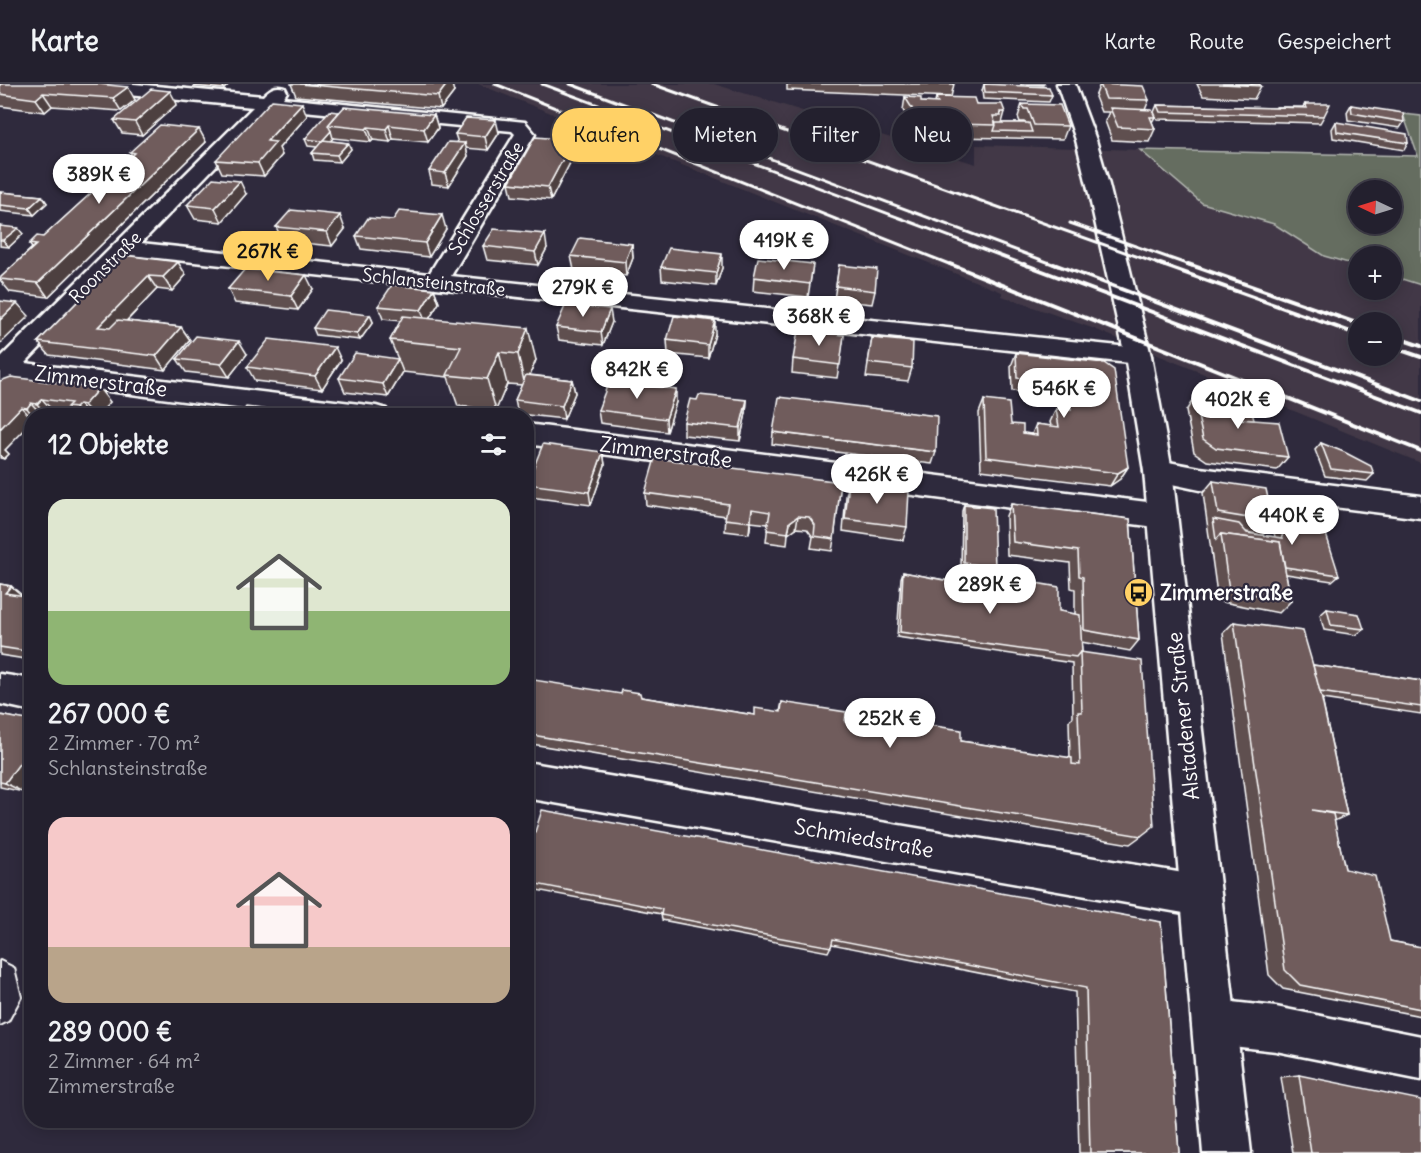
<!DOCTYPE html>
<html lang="de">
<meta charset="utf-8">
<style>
:root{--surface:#23202e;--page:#2b2836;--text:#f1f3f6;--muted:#a3a3aa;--line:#403e4a;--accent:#ffd166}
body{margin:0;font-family:Delius,sans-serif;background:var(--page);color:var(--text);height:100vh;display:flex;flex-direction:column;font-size:22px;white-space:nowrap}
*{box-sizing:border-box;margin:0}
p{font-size:20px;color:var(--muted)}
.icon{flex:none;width:33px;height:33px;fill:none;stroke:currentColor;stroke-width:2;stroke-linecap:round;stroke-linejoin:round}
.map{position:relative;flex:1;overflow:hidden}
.side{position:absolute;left:24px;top:324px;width:510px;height:720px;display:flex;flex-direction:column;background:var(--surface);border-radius:24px;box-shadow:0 3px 15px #0003,0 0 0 2px var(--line)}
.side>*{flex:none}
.banner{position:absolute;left:552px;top:24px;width:570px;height:54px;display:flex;gap:12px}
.needle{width:39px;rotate:274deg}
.controls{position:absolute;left:1348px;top:96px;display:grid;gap:12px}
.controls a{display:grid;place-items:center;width:54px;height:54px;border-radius:50%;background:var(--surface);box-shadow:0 3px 15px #0003,0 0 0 2px var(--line);font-size:30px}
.price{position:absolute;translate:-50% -51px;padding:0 14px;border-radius:21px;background:#fff;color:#222;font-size:20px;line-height:39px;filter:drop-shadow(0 2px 3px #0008)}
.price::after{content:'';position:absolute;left:50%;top:36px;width:18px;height:14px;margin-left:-9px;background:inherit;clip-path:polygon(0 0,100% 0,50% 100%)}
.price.selected{background:var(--accent);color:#111}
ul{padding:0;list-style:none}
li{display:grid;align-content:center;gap:12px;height:318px;padding:0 24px}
li span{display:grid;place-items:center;height:186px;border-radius:18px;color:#555}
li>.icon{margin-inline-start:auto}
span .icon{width:108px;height:108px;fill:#fffc;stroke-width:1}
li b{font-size:26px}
h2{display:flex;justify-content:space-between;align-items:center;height:72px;padding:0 24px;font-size:26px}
.pill{padding:0 21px;border-radius:27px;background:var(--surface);box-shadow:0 3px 15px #0003,0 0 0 2px var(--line);font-size:21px;line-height:54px}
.pill.selected{background:var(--accent);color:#111}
header{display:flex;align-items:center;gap:36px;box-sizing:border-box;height:84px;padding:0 30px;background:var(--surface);border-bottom:2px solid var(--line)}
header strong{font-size:28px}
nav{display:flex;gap:33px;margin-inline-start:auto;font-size:21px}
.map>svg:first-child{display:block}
</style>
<header>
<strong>Karte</strong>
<nav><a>Karte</a><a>Route</a><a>Gespeichert</a></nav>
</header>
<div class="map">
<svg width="1421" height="1069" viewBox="0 0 1421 1069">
<rect width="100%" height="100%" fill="#2f2a3d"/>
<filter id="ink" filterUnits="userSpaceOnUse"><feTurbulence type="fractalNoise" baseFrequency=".0167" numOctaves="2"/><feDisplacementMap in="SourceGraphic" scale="12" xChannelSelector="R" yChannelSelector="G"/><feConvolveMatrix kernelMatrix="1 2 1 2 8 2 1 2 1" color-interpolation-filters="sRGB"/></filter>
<g filter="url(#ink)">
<path fill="#423946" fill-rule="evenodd" d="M478 0H714L976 80V61L1140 66 1202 119 1274 140 1324 172 1359 182V206H1392V192L1421 201V379L1092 244 1002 212V208ZM1359 238H1392V272H1359Z"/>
<path fill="#656d61" stroke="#b2b6b0" stroke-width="1.5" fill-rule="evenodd" d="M1403 30 1421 32V201L1392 192V172H1359V182L1324 172 1274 140 1202 119 1140 66 1418 72ZM1359 106H1392V140H1359Z"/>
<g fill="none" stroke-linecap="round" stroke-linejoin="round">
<defs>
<path id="lane" d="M0 877 14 884 21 913 8 937 0 941Z"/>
<g id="street">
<path d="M66 0H134L263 12C270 5 274 1 285 4L287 8 283 14 525 38 535 50 451 192 1138 264 1147 266 1151 272 1147 278 1138 280 130 171 25 279 376 322 386 325 389 332H298L10 294 0 298V274L253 23 75 6 68 4ZM272 24 512 47 515 50 429 190 141 159Z"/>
<path d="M526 340 1163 420 1174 424 1178 432 1174 440 1163 444 526 360Z"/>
<path d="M1158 376 1200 384 1421 412V434L1200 406 1148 395 1144 387 1148 379Z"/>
<path d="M0 590 32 595V627L0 620Z"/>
<path d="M526 678 1201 792 1215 798 1221 812 1215 826 1201 832 526 714Z"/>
<path d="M1214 916 1276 923 1421 952V996L1276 967 1214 960 1198 954 1192 938 1198 922Z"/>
</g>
<path id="secondary" d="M1057 0H1075L1096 56 1109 101 1151 272 1172 387 1251 1069H1203L1144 387 1125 272 1087 101 1076 56Z"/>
</defs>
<use href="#lane" stroke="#fff" stroke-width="4"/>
<use href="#street" stroke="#fff" stroke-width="5"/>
<use href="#secondary" stroke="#fff" stroke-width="5"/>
<use href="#lane" fill="#2f2a3d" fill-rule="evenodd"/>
<use href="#street" fill="#2f2a3d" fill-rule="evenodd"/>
<use href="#secondary" fill="#2f2a3d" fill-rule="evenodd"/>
<g stroke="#fff" stroke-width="3">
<path d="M495 0 954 182"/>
<path d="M542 0 1028 182"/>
<path d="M570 0 1058 182"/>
<path d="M652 0 1164 182"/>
<path d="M1070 139 1192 182"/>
</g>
<g stroke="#fff" stroke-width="4">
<path d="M950 180 1421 367"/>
<path d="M1024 180 1421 329"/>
<path d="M1054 180 1421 317"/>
<path d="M1160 180 1359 251"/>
<path d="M1188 180 1359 240"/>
<path d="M1392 252 1421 262"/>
<path d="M1392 263 1421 273"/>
</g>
</g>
<g fill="#5f4f4f" stroke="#fff" stroke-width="1.5">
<path d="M0 0 135 16 121 27 52 22 45 28 0 22Z"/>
<path d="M193 0H229L224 5 194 2Z"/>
<path d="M291 0H300L454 8 441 25 296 12Z"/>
<path d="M787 0H954L951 13 787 6Z"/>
<path d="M984 0 1052 11 1049 18 983 15 982 7Z"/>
<path d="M1020 0H1044L1043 1Z"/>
<path d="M1100 0 1149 16 1145 26 1155 33 1152 38 1155 45 1149 58 1112 56 1105 37 1109 28H1101L1095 13Z"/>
<path d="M1197 0H1259L1261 2 1254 15 1203 12Z"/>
<path d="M905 13 921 18 935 19 936 13 976 20 1005 28 1002 39H1025L1024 38H1020L1018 33 1022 20 1068 42 1063 55 949 53 915 47 903 26Z"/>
<path d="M177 20 142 51 122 49 114 36Z"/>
<path d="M1305 20 1324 32 1320 39 1157 35 1154 28 1157 21 1275 24 1276 23H1303Z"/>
<path d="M1351 21 1404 38 1400 44 1348 36 1347 28Z"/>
<path d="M339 28 434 31 438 44 428 58 393 55 390 58 373 56 371 58 333 54 330 57 348 59 351 65 340 78 314 76 312 69 317 63 308 62 305 55Z"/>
<path d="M307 32 279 64 282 71 264 92 222 89 216 76Z"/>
<path d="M1336 38 1408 59 1404 66 1333 54 1332 45Z"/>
<path d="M199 45 206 58 48 213 10 208 0 196V194L32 164 29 160 43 153 132 72 130 68Z"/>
<path d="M499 49 488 66 466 64 468 72 449 102 432 100 429 87 458 59 455 50Z"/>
<path d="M575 69 551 116 512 112 509 99Z"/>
<path d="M0 108 42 112 47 119 34 131 0 127Z"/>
<path d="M246 110 222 138 195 135 187 121Z"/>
<path d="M393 136 446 145 429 173 361 165 356 152Z"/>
<path d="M0 142 23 150 9 163 0 162Z"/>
<path d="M276 143 345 145 332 162 283 157Z"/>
<path d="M632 160 633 174 626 192 574 186 571 172Z"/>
<path d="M483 162 547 164 538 181 487 176Z"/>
<path d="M123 171 186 191 172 207 157 205 127 237 181 243 190 256 165 286 49 271 38 258Z"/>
<path d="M813 180 808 213 753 207 754 193Z"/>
<path d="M839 181 875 207 872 220 834 216Z"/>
<path d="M661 183 722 184 716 202 662 196Z"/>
<path d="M228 205H313L298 226 235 219Z"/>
<path d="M434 205 439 219 429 235 536 276 530 291 572 296 575 309 564 335 518 330 515 316 522 301 507 300 496 326 458 322 448 293 403 288 388 313 345 308 339 294 398 275 390 256 401 237 383 235 378 222Z"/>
<path d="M370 231 373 238 360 256 316 251 313 244Z"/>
<path d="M612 238 603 261 559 256 556 243Z"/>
<path d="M715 250 708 274 668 270 667 256Z"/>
<path d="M844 251 837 294 792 289 793 275Z"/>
<path d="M872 254 912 284 908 297 866 293Z"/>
<path d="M1016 269 1104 279 1128 383 1120 395 1110 402 981 386 979 329 984 316 1011 340 1023 349 1032 350 1036 340 1051 342 1050 338 1056 325H1063L1061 312 1012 307 1011 282Z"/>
<path d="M247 270 229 293 186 288 177 275Z"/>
<path d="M341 276 322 305 255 297 247 283Z"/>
<path d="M0 297 99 304 110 318 98 332H74L54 328 51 332H32V338L5 366 9 370 4 375 0 374Z"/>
<path d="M1194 314 1239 326 1254 336 1288 373 1277 386 1207 377 1194 368 1186 327Z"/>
<path d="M697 316H747L746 329 740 357 684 351V338Z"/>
<path d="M676 318 667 348 600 339 598 326Z"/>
<path d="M773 348 936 368 932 380 772 360Z"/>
<path d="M1321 359 1374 390 1367 397 1325 392 1315 366Z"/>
<path d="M603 368 605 381 591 421 530 413 527 400Z"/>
<path d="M1213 397 1273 438 1262 451 1246 448 1247 449 1275 453 1274 448 1280 442 1339 491 1332 497 1286 490 1291 517 1279 529 1218 517 1203 409Z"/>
<path d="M841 398 834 455 832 467 811 464 813 453 807 445 796 444 788 450 787 461 766 458 768 440 751 438 749 450 725 447 726 432 646 421 645 409Z"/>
<path d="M849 399 907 443 903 456 843 447 846 412Z"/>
<path d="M1011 420 1130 435 1139 556 1130 567 1081 558 1082 568 1141 752 1130 760 526 659V600L641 613 754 631 780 628 782 618 845 638 891 646 895 636 961 657 1070 674 1069 637 1073 633 1072 579 897 553 901 494 903 488 997 506V499L1000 493 1059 527 1075 530V505L1071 504 1070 479 1007 471 1006 432Z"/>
<path d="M964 421 995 483 992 489 961 485 962 427Z"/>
<path d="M0 500 11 502 23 512 32 513V576L0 571Z"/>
<path d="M1327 525 1364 545 1356 551 1324 546 1320 531Z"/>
<path d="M1234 538 1313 581 1421 597V630L1322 615 1347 731 1334 737 1345 785 1390 857 1421 863V932L1283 905 1269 891 1223 549Z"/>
<path d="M0 631 32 637V695L23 708 0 703Z"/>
<path d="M526 776 1161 838 1179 1069H1079L1075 908 832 860 828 868 662 836 661 830 526 804Z"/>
<path d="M1299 991 1421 1069H1293L1281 993Z"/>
</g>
<g fill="#4e4040" stroke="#fff" stroke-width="1.5">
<path d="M222 0H229L224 5Z"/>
<path d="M447 0H452L454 8 441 25 438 12Z"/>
<path d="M128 3 135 16 121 27 113 14Z"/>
<path d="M170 7 177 20 142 51 135 38Z"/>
<path d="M43 9 52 22 45 28 36 15Z"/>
<path d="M302 19 307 32 279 64 282 71 264 92 258 79 267 57Z"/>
<path d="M434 31 438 44 428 58 424 45Z"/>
<path d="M496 36 499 49 488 66 485 53Z"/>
<path d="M389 41 393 55 390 58 386 45Z"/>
<path d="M368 43 373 56 371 58 366 45Z"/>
<path d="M199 45 206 58 48 213 38 199Z"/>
<path d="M331 47 333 54 325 63 322 57Z"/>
<path d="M573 56 575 69 551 116 548 103Z"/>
<path d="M348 59 351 65 340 78 337 71Z"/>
<path d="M465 59 468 72 449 102 445 89Z"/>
<path d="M240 97 246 110 222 138 215 124Z"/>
<path d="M42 112 47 119 34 131 29 124Z"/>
<path d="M340 131 345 145 332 162 327 148Z"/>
<path d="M442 131 446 145 429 173 425 159Z"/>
<path d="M18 144 23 150 9 163 3 156Z"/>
<path d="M545 150 547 164 538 181 535 168Z"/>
<path d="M632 160 633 174 626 192 625 178Z"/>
<path d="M722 170V184L716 202V189Z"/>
<path d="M178 178 186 191 172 207 163 193Z"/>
<path d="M306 191 313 205 298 226 291 212Z"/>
<path d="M148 192 157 205 108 256 98 243Z"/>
<path d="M434 205 439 219 426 240 421 226Z"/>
<path d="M17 219 29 232 0 260V236Z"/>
<path d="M610 225 612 238 603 261 601 248Z"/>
<path d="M370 231 373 238 360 256 357 250Z"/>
<path d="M715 237V250L708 274V261Z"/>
<path d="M181 243 190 256 165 286 156 272Z"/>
<path d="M528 244 536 276 525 302 518 270Z"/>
<path d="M239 257 247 270 229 293 221 280Z"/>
<path d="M335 263 341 276 322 305 315 292Z"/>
<path d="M499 268 507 300 496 326 487 295Z"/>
<path d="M398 275 403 288 388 313 383 300Z"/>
<path d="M572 296 575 309 564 335 562 322Z"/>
<path d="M99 304 110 318 98 332H94L84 321Z"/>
<path d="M676 305V318L667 348 666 335Z"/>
<path d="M42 315 54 328 51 332H48L37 320Z"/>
<path d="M747 316 746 329 740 357V344Z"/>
<path d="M31 319 43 332H33L27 324Z"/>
<path d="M79 320 89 332H81L75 324Z"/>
<path d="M21 323 32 334V338L5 366 9 370 4 375 0 371V345Z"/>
<path d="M603 368 605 381 591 421 589 408Z"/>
<path d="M1128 383 1120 395 1110 402 1118 389Z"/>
<path d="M752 425 751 438 749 450 750 438Z"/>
<path d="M798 432 796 444 788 450 790 438Z"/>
<path d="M11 502 25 514 5 509Z"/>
<path d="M32 662V695L23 708 5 699Z"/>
</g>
<g fill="#6f5c5c" stroke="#fff" stroke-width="1.5">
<path d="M0 0H98L128 3 113 14 43 9 36 15 0 10Z"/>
<path d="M300 0H447L438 12Z"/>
<path d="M984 0 1049 3 1052 11 985 8Z"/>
<path d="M1100 0 1143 2 1149 16 1106 15Z"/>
<path d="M1222 0H1259L1261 2Z"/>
<path d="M151 5 170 7 135 38 114 36Z"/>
<path d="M905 13 921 14V18L938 19 936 13 974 14 976 20H1002L1005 28H1000L1001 32H993L996 41 952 40 918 34Z"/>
<path d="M272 16 302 19 267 57 276 58 258 79 216 76Z"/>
<path d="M1022 20 1060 21 1068 42 1034 41 1028 25H1024Z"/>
<path d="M1305 20H1330L1324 32 1160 28 1157 21 1278 24 1276 23 1307 24Z"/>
<path d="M1351 21 1403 29 1404 38 1352 29Z"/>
<path d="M344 23 434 31 424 45 389 41 386 45 368 43 366 45 328 41Z"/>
<path d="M1110 24 1152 26 1155 33H1150L1155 45 1118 43Z"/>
<path d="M329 27 339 28 328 41 331 47 322 57 305 55Z"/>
<path d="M466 34 496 36 485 53 455 50Z"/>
<path d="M1336 38 1407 50 1408 59 1337 48Z"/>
<path d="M995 39H1029L1032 48 994 47 996 41Z"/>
<path d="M160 41 199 45 38 199 0 195V194L36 161 29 160 37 152 43 153 135 69 130 68Z"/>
<path d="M535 53 573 56 548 103 509 99Z"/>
<path d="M323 56 348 59 337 71 312 69Z"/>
<path d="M448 58 465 59 445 89 429 87Z"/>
<path d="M213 94 240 97 215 124 187 121Z"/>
<path d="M0 108 42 112 29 124 0 121Z"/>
<path d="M291 126 340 131 327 148 276 143Z"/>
<path d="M399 127 442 131 425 159 356 152 368 134 393 136Z"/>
<path d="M0 142 18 144 3 156H0Z"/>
<path d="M494 145 545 150 535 168 483 162Z"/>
<path d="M580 154 632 160 625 178 571 172Z"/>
<path d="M669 164 722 170 716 189 661 183Z"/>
<path d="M123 171 178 178 163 193 148 192 98 243 110 244 118 236 181 243 156 272 38 258Z"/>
<path d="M758 174 813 180 810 200 754 193Z"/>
<path d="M839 181 877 185 875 207 836 202Z"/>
<path d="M245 185 306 191 291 212 228 205Z"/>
<path d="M392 201 434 205 421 226 378 222Z"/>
<path d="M0 217 17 219 0 236Z"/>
<path d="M566 220 610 225 601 248 556 243Z"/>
<path d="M325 226 370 231 357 250 313 244Z"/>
<path d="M403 232 528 244 518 270 499 268 487 295 447 291 461 263 390 256Z"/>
<path d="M674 232 715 237 708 261 667 256Z"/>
<path d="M798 246 844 251 840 281 793 275Z"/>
<path d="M196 252 239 257 221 280 177 275Z"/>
<path d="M872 254 913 258 912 284 868 279Z"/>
<path d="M269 255 335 263 315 292 247 283Z"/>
<path d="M355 269 398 275 383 300 339 294Z"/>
<path d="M1016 269 1104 279 1114 286 1128 383 1118 389 986 373 984 316 1009 319 1011 340 1023 341V349L1037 351 1036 340 1059 343 1056 325 1071 326 1067 299 1017 294Z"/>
<path d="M526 291 572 296 562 322 515 316Z"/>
<path d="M11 293 99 304 84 321 79 320 75 324 67 323 71 319 42 315 37 320 31 319 27 324 21 323 0 345V297Z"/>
<path d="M609 297 676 305 666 335 598 326Z"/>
<path d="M699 311 747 316 740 344 684 338 690 315 697 316Z"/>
<path d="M779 313 937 332 936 368 773 348Z"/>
<path d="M1194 314 1237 319 1241 335 1279 338 1288 373 1216 364 1203 355Z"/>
<path d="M246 323 300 330 299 332H240Z"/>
<path d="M1239 326 1252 328 1254 336 1241 335Z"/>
<path d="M1321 359 1344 368 1371 382 1374 390 1331 385Z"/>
<path d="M543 360 603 368 589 408 527 400Z"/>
<path d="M655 374 841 398 834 455 814 452 815 441 809 433 798 432 790 438 788 449 767 446 770 428 752 425 750 438 725 435 728 420 645 409Z"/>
<path d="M1213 397 1266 405 1273 438 1218 429Z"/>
<path d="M849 399 909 407 907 443 845 435Z"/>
<path d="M1011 420 1130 435 1139 556 1084 546 1083 493 1079 492 1078 467 1013 458Z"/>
<path d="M964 421 993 424 995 483 964 479Z"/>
<path d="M1213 435 1239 440 1247 449 1283 454 1280 442 1325 447 1339 491 1285 483 1280 458 1221 450 1216 456Z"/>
<path d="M1221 450 1280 458 1291 517 1229 506Z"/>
<path d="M903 488 1000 507V493L1059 503V527L1080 531 1082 568H1080L1076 573 900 548Z"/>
<path d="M0 500 11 502 5 509 32 513V568L0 563Z"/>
<path d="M1327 525 1359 530 1364 545 1331 541Z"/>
<path d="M1234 538 1303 547 1319 602 1347 731 1312 726 1333 730 1345 785 1375 792 1390 857 1421 863V925L1300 901 1285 886Z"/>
<path d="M1080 568 1142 577 1154 742 1141 752 526 650V600L528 595 621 610 622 606 640 609 641 613 755 631V624L781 628 782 618 846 628 845 638 895 646V636L961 646V657L1072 674V680L1080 681 1078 628H1082Z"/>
<path d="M1313 581 1421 597V623L1320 608Z"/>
<path d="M0 631 32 637V662L5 699 0 698Z"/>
<path d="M542 726 1161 838 1179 1069H1090L1086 904 833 855 831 863 744 847 661 831 662 825 526 798V776Z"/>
<path d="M1299 991 1421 1016V1069H1311Z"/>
</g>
</g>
<defs>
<symbol id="bus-disc" viewBox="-11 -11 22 22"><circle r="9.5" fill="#ffd166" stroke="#2f2a3d"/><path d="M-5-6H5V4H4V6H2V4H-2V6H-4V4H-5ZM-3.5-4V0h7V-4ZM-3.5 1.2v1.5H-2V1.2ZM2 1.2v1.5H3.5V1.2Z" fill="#111"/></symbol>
</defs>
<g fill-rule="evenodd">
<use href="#bus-disc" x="1122" y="492" width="33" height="33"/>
</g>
<g text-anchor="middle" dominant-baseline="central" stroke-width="4.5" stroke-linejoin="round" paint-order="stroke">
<g font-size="18" fill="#fff" stroke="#2f2a3d">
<text transform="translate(486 114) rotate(-59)">Schlosserstraße</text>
<text transform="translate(105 183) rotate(-45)">Roonstraße</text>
<text transform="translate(434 198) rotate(6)">Schlansteinstraße</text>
</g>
<g font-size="21" fill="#fff" stroke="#2f2a3d">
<text transform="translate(101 297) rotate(7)">Zimmerstraße</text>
<text transform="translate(666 368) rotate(7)">Zimmerstraße</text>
<text transform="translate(1183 632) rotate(-96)">Alstadener Straße</text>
<text transform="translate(864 754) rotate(10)">Schmiedstraße</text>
</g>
<g font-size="21" font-weight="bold" fill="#fff" stroke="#2f2a3d" text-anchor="start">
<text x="1160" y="508">Zimmerstraße</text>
</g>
</g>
</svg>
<div class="controls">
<a><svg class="needle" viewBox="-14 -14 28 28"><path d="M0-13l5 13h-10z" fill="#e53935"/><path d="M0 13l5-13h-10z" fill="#a3a3aa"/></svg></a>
<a>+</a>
<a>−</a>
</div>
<b class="price" style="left:99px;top:121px">389K €</b>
<b class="price" style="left:784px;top:187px">419K €</b>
<b class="price selected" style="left:268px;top:198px">267K €</b>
<b class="price" style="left:583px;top:234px">279K €</b>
<b class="price" style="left:819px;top:263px">368K €</b>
<b class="price" style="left:637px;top:316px">842K €</b>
<b class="price" style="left:1064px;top:335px">546K €</b>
<b class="price" style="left:1238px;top:346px">402K €</b>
<b class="price" style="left:877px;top:421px">426K €</b>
<b class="price" style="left:1292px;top:462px">440K €</b>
<b class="price" style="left:990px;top:531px">289K €</b>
<b class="price" style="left:890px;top:665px">252K €</b>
<div class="banner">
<a class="pill selected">Kaufen</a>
<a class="pill">Mieten</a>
<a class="pill">Filter</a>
<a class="pill">Neu</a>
</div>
<section class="side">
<h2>12 Objekte<svg class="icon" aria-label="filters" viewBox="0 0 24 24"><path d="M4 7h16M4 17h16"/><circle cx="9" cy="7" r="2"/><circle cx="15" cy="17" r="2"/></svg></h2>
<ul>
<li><span style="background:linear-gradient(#dfe7d0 60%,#8fb573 0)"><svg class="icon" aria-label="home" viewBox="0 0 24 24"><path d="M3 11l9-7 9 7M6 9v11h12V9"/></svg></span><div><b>267 000 €</b><p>2 Zimmer · 70 m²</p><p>Schlansteinstraße</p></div></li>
<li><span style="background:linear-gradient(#f6c9c9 70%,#b9a48a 0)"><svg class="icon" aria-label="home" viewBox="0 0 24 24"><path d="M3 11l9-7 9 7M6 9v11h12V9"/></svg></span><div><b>289 000 €</b><p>2 Zimmer · 64 m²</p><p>Zimmerstraße</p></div></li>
</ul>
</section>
</div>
